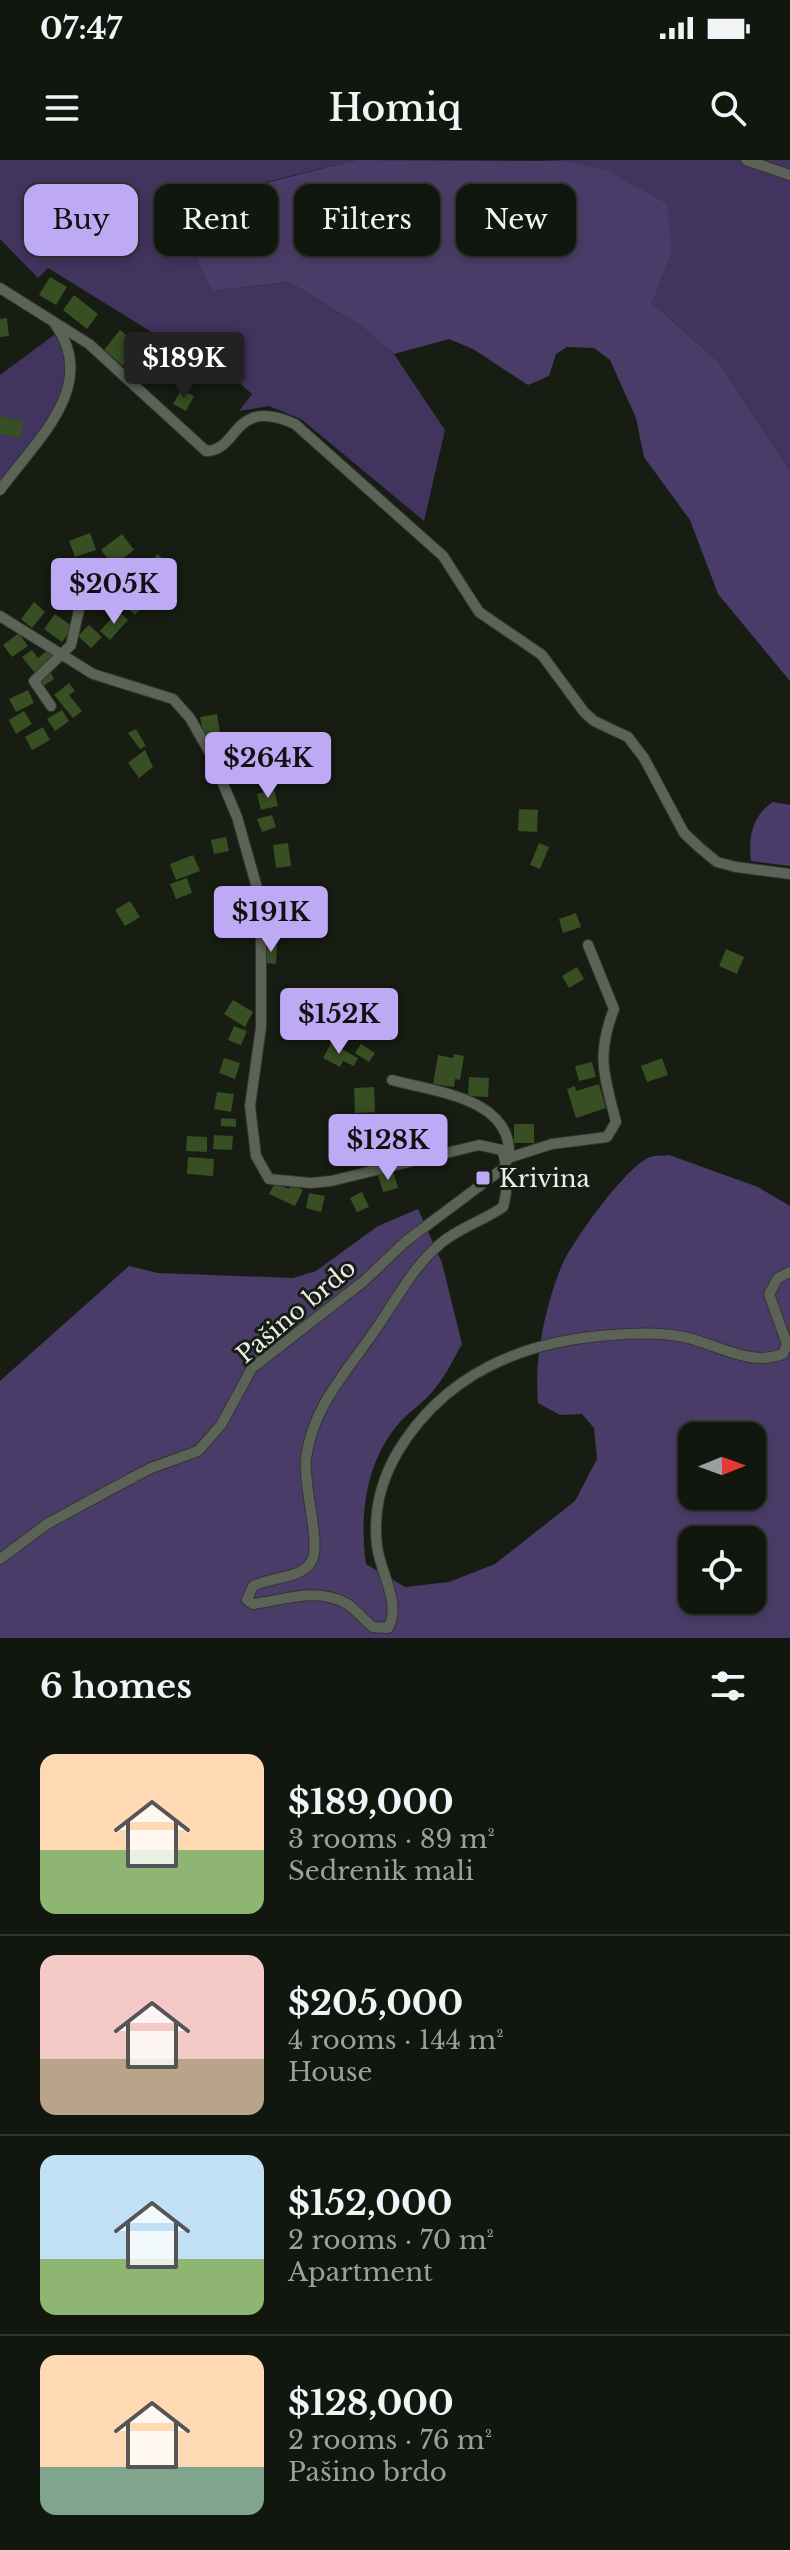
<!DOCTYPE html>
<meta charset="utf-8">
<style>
:root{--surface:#11160e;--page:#1a1f17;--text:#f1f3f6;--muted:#9c9f9e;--line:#30352e;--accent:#bea9f4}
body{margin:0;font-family:"Libre Baskerville",serif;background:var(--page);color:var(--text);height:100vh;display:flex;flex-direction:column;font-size:30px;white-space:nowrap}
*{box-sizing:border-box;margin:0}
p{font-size:26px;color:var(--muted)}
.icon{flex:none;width:44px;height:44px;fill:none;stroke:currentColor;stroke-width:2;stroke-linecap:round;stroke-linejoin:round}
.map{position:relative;height:1478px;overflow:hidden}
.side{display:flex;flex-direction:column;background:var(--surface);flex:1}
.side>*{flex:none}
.guide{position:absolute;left:24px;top:24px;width:742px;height:72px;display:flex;gap:16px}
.needle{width:52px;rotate:89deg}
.fabs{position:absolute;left:678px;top:1262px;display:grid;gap:16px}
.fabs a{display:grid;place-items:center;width:88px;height:88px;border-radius:16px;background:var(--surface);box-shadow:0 4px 12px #0003,0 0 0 2px var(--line);font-size:40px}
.price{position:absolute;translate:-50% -68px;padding:0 18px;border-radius:8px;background:var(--accent);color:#111;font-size:26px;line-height:52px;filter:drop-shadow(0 2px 4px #0008)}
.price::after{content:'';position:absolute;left:50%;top:48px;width:24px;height:18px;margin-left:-12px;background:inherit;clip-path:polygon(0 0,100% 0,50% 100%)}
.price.active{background:#222;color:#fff}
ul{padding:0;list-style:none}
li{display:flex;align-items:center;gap:24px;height:200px;padding:0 40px}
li+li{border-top:2px solid var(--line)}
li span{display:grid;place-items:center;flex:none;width:224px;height:160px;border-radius:16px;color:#555}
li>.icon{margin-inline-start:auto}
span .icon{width:96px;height:96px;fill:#fffc;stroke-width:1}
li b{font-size:34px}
h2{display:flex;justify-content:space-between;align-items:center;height:96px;padding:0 40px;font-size:34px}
.tag{padding:0 28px;border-radius:16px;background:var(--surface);box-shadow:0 4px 12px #0003,0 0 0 2px var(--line);font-size:28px;line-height:72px}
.tag.active{background:var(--accent);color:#111}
.status{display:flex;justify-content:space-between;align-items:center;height:56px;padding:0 40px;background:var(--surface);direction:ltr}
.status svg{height:22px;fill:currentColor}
header{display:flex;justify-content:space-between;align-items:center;height:104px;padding:0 40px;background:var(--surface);font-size:36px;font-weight:600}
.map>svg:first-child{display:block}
</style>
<div class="status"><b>07:47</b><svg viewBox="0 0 49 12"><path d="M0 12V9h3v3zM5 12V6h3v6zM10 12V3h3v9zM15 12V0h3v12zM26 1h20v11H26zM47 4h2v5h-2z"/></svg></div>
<header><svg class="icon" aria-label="menu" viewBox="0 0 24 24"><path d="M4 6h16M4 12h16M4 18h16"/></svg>Homiq<svg class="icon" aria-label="search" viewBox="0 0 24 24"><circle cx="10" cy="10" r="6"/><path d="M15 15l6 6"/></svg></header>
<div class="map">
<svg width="790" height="1478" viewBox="0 0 790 1478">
<rect width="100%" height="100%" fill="#171d13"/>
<g fill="#41345e">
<path d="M0 0H356L207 37 183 72 212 131 289 122 361 166 394 194 445 270 424 361 301 259 269 246 239 251 252 234 200 189 192 197 48 108 38 118 0 79Z"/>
<path d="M538 0H790V311L719 202 652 143 672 93 564 1Z"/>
<path d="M58 172 68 214 56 248 0 323V215Z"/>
</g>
<g fill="#4a3c68" fill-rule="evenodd">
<path d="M356 0 564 1 606 10 667 44 672 93 652 143 719 202 790 311V521L718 434 690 360 644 297 636 258 610 200 594 188 567 187 556 194 549 216 528 225 473 189 449 179 394 194 361 166 289 122 212 131 184 74 207 38Z"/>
<path d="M773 642 790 645V706L751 701C748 677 752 656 773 642Z"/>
<path d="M669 995 758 1027 790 1046V1478H0V1221L129 1106 158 1113 293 1118 316 1111 378 1066 418 1049 442 1103 462 1184C453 1200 444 1219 432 1232 423 1243 410 1251 400 1262 366 1301 359 1354 366 1404L405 1427 449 1422 495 1404 575 1341 597 1299 594 1268 582 1254 560 1255 538 1243C534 1200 545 1146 562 1105 573 1081 626 1006 650 997 655 995 663 996 669 995ZM692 1276H752V1336H692ZM692 1380H752V1440H692Z"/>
</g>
<g fill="#374f22">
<path d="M50 117 67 127 56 145 39 135Z"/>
<path d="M74 135 98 154 87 169 63 150Z"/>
<path d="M7 158 9 176 0 177V159Z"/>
<path d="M120 170 139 185 123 206 104 190Z"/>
<path d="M181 230 194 236 186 251 173 244Z"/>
<path d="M0 256 24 261 20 278 0 274Z"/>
<path d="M90 373 96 390 75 397 69 381Z"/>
<path d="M122 374 134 390 113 406 101 390Z"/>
<path d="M158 394 173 410 154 426 140 410Z"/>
<path d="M59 407 78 418 69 434 50 424Z"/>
<path d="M98 416 120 430 110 446 88 431Z"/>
<path d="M128 435 142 447 135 455 121 442Z"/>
<path d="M34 442 45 452 32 468 21 459Z"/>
<path d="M118 451 128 460 110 480 100 471Z"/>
<path d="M55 454 73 467 62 482 44 469Z"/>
<path d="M89 465 102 477 91 488 78 476Z"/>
<path d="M19 473 28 486 12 497 3 485Z"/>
<path d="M32 490 38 498 48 490 56 500 34 512 22 497Z"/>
<path d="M51 513 54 519 43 526 40 520Z"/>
<path d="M69 523 75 531 69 535 82 551 73 558 54 535Z"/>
<path d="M28 530 34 543 16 552 9 539Z"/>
<path d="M62 550 69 561 55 571 47 559Z"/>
<path d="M24 551 32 564 16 574 9 560Z"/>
<path d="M217 554 220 573 204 576 200 557Z"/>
<path d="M43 567 50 580 32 590 25 577Z"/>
<path d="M136 569 146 586 140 589 128 573Z"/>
<path d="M145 590 153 607 139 618 128 603Z"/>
<path d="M274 629 278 646 261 650 257 634Z"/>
<path d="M519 649 538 650 537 672 518 671Z"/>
<path d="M272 655 276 667 262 672 257 659Z"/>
<path d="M226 677 229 691 214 694 211 680Z"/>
<path d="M288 683 291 706 276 708 273 685Z"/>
<path d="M539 683 549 687 540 709 530 705Z"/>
<path d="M193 695 200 711 176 720 170 704Z"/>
<path d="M187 718 192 733 176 739 170 724Z"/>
<path d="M130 741 140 757 125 766 115 750Z"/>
<path d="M576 753 581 767 563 773 559 759Z"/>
<path d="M266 784 277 785 276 804 264 803Z"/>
<path d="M726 789 744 797 737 814 719 806Z"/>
<path d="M577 807 584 819 569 828 562 816Z"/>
<path d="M233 840 253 852 245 867 224 854Z"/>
<path d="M234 866 247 871 241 885 228 880Z"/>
<path d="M331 883 358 898 354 906 343 901 340 907 323 898Z"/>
<path d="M361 884 375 893 369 902 355 893Z"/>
<path d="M454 894 464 896 460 920 455 919 454 927 433 924 438 895 453 898Z"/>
<path d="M224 898 240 903 235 919 219 913Z"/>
<path d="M662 898 668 915 647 922 641 906Z"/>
<path d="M592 902 596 917 579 921 575 906Z"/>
<path d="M469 917 489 918 488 937 468 936Z"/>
<path d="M599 924 606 948 576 958 567 929 575 926 576 931Z"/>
<path d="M374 927 375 952 355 953 354 928Z"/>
<path d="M217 932 234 934 231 952 214 949Z"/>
<path d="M221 958 236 959V967L221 966Z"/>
<rect x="514" y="964" width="20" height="19"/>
<path d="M214 975 233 976 232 990 213 989Z"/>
<path d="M187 976 207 977V992L186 991Z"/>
<path d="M188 997 214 999 213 1016 187 1014Z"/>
<path d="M393 1011 398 1028 383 1032 378 1015Z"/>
<path d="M275 1023 289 1029 291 1024 303 1030 295 1046 269 1034Z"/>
<path d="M362 1032 369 1047 357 1052 350 1038Z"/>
<path d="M309 1033 325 1036 321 1052 306 1048Z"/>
</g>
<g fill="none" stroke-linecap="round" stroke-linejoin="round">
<defs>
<g id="street">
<path d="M746 0 790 15"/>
<path d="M0 128 89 184 206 291C240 291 231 236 295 264L443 396 479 452 542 495 584 552 594 561 628 577 644 598 684 673 700 688 717 702 736 707 790 714"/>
<path d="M0 330C36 280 100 226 55 164"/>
<path d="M0 456 93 514 173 539 190 558 210 593 237 657 261 742V867L250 946 256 996 269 1019 311 1023 331 1021 479 985 502 990C508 1007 508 1030 503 1047 483 1061 458 1068 440 1084 413 1107 398 1137 378 1166 349 1209 313 1245 306 1298 303 1327 321 1382 312 1400 304 1419 269 1417 253 1426L247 1440 253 1444C284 1440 319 1426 349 1445 357 1451 365 1461 373 1467L388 1468C402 1444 380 1412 377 1386 373 1352 380 1323 397 1293 444 1214 523 1181 611 1175 635 1173 660 1172 684 1177 717 1184 749 1207 783 1194L787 1184 769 1134 778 1118 790 1112"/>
<path d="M51 546 34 521 71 485 87 415 92 408 100 407 121 414"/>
<path d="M392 920C435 932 514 938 509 998"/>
<path d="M505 999 552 984 607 977 616 962C604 915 596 895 614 849L588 785"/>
<path d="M0 1399 47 1364 113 1328 151 1308 198 1291 221 1265 252 1208 364 1121 406 1081 505 1007"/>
</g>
</defs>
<use href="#street" stroke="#323530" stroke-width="12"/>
<use href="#street" stroke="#5b6256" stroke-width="10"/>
</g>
<rect fill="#bea9f4" stroke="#171d13" stroke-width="3" x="475" y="1010" width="16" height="16" rx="4"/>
<g text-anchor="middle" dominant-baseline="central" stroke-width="6" stroke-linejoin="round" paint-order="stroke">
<g font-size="24" fill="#eaeee7" stroke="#171d13" text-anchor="start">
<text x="499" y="1018">Krivina</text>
</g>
<g font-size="24" fill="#eaeee7" stroke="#171d13">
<text transform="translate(296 1151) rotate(-40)">Pašino brdo</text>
</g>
</g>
</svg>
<div class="fabs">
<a><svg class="needle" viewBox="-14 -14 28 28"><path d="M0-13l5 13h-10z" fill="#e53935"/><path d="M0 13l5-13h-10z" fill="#9c9f9e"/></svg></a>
<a><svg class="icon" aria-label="locate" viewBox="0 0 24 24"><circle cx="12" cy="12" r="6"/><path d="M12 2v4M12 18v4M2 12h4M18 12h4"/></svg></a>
</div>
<b class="price active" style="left:184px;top:240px">$189K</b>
<b class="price" style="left:114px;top:466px">$205K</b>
<b class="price" style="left:268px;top:640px">$264K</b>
<b class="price" style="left:271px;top:794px">$191K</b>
<b class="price" style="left:339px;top:896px">$152K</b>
<b class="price" style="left:388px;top:1022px">$128K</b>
<div class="guide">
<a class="tag active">Buy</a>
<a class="tag">Rent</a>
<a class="tag">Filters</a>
<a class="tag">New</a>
</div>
</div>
<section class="side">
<h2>6 homes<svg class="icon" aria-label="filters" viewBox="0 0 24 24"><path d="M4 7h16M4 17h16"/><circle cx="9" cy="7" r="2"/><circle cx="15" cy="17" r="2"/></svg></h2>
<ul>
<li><span style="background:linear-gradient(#ffd9b3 60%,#8fb573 0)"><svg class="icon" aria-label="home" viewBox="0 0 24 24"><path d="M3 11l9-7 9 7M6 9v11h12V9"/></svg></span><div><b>$189,000</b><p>3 rooms · 89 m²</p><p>Sedrenik mali</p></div></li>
<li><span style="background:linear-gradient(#f6c9c9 65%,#b9a48a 0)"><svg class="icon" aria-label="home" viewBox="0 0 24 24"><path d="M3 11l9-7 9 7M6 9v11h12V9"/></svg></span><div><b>$205,000</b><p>4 rooms · 144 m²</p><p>House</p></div></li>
<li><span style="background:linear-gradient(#bfe0f5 65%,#8fb573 0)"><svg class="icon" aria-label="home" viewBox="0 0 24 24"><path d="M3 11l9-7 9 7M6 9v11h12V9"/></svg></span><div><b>$152,000</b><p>2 rooms · 70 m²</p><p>Apartment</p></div></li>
<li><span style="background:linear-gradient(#ffd9b3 70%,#7fa58c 0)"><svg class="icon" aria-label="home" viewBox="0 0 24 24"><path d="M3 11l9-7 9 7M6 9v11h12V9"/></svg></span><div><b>$128,000</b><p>2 rooms · 76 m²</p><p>Pašino brdo</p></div></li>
</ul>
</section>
